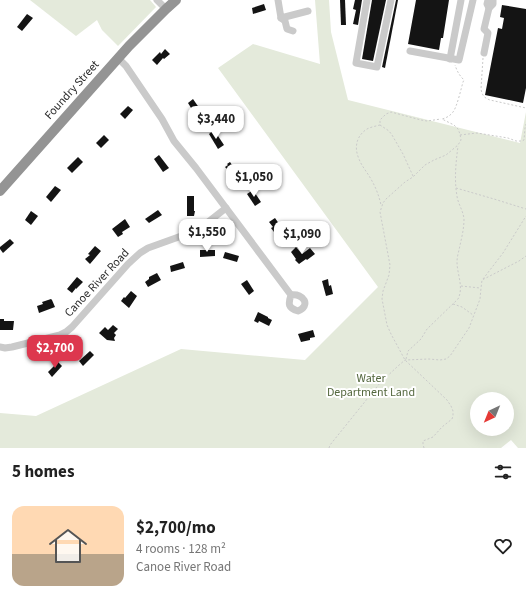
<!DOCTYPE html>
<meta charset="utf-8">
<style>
:root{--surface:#fff;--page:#f2f2f2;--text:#222;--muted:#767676;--line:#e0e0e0;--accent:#dd374e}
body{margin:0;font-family:"Source Sans 3",sans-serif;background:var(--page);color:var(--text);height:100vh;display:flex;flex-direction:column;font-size:15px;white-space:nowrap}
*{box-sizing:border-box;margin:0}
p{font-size:13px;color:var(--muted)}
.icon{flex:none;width:22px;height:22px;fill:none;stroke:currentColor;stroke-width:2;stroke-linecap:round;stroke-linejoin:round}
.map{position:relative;height:448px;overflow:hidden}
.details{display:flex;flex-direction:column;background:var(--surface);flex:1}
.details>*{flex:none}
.needle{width:26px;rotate:223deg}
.buttons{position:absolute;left:470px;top:392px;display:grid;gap:8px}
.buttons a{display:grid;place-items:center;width:44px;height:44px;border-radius:50%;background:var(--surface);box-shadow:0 4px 16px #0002;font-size:20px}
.price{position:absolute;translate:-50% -34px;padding:0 9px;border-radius:8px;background:#fff;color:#222;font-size:13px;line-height:26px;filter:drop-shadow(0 1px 2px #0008)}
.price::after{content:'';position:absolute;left:50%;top:24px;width:12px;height:9px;margin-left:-6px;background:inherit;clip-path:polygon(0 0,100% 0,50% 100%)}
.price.on{background:var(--accent);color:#fff}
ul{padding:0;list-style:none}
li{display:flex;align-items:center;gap:12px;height:100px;padding:0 12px}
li+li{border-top:1px solid var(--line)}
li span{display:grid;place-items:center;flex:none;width:112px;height:80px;border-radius:12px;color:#555}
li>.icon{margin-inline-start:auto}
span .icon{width:48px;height:48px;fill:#fffc;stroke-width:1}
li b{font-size:17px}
h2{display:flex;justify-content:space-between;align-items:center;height:48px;padding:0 12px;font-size:17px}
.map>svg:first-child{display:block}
</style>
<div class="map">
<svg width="526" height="448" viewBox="0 0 526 448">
<rect width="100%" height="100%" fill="#fff"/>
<g fill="#e4eadb" fill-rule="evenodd">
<path d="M30 0H150L156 7 118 46 102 30 97 20 76 36Z"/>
<path d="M315 0H329L331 32 348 100 520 143 526 112V448H518L511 440 501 448H0V413L36 416 181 349 305 360 378 287 218 68 253 44 320 64ZM477 399H507V429H477Z"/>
</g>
<g fill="#141414">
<path d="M340 0H345L346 25H341Z"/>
<path d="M355 0H362L358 25 353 24 356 10 353 9Z"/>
<path d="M372 0H386L373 61 362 59Z"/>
<path d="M396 0H398L385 68 382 67Z"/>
<path d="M416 0H449L443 38H441L439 50 408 44Z"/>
<path d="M264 4 266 10 253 14 252 8Z"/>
<path d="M502 5 526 9V88L523 103 485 95 498 28 502 29 504 18 500 17Z"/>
<path d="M27 14 33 18 22 31 17 27Z"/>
<path d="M165 49 170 54 164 59 163 58 157 65 152 60 160 52 161 54Z"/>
<path d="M193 99 202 112 196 116 188 103Z"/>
<path d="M128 106 133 110 125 119 120 114Z"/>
<path d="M214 130 224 145 218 149 209 134Z"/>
<path d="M104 135 109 140 101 148 96 143Z"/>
<path d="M159 155 169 168 163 172 154 159Z"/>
<path d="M78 157 83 162 72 173 67 168Z"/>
<path d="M230 162 239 175 235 178 225 167 228 165 227 164Z"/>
<path d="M55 186 61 190 51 202 46 197Z"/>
<path d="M253 190 261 202 255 206 247 194Z"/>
<path d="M187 196H194V211H195L194 216H187Z"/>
<path d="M158 210 162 215 149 223 145 219Z"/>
<path d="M31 211 38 216 31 225 25 220Z"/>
<path d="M275 218 284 231 282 233 284 235 281 238 278 235 277 236 271 228 273 227 269 222Z"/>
<path d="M125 219 130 227 122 232 123 234 118 237 112 229Z"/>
<path d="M10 239 14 243 3 253 0 249V247Z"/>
<path d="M95 246 101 251 90 264 85 259 90 255 88 254Z"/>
<path d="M296 247 302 254 310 248 315 254 307 260 306 259 299 264 295 260 296 259 291 252Z"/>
<path d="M200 250H215V256L200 257Z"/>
<path d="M225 252 239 256 237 262 223 258Z"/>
<path d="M183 262 185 268 171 272 170 266Z"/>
<path d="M157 273 161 280 148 287 145 282 149 279V277Z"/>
<path d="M77 277 83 282 76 289V288L72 293 67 289Z"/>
<path d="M328 279 329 286 331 285 333 294 326 296 322 281Z"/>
<path d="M247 280 254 291 249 295 241 284Z"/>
<path d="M131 291 137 296 129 308 121 301 124 297 125 298Z"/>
<path d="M51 299 52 300 55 307 39 313 37 306 43 304 42 302Z"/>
<path d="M258 312 268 317V318L272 320 269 326 259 321 258 323 254 321Z"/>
<path d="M0 319H4V321H14L13 330H0Z"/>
<path d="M113 325 118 329 114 333 116 335 114 338 115 341 107 340 99 333 105 327 108 330Z"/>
<path d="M313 330 315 337 310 338V340L301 342 298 334Z"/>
<path d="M90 351 94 355 83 366 79 361Z"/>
<path d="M58 362 62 366 52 377 48 372Z"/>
</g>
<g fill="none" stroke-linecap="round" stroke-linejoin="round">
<g stroke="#cacaca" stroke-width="1" stroke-dasharray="2 2" stroke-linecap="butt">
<path d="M483 58 481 89C482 95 484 98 490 100L526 108"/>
<path d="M380 125C376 126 371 127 367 129 356 136 354 148 359 159 362 167 368 173 372 181 376 188 379 196 381 205"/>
<path d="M460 135 477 133 508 138 516 141H522L524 140 525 128 526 124"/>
<path d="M413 176 403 154 392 135 389 131 380 125V120L386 114 391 112 421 120 427 121 441 119"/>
<path d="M456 188 494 199 526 209"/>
<path d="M483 279 503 253 526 216"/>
<path d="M461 286 480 288"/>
<path d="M453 304 462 307 473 315"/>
<path d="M406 359 408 351 421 339 427 329 458 299C464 287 457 274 457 262 457 258 458 254 459 250 461 240 464 230 464 219 463 210 458 204 457 196 454 179 456 162 458 146"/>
<path d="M329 448 330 445 380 383 398 366 405 360 429 359 440 360 446 359 450 356 469 328 480 299 481 288 482 280 519 261 526 256"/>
<path d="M424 448 423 444V441L433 437 442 427 452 419 453 416V411L451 406 447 400 405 360 391 334 387 325 382 299 383 291 389 275 390 265 380 212 383 203 386 199 405 182 413 177 425 165 434 160 446 155 458 145 461 140 460 134 458 129 454 125 442 119C446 118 450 116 453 112 457 107 461 89 463 82L464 80C459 75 457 71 455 65"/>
</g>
<g stroke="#cacaca" stroke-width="7">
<path d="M157 0 166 9"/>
<path d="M278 0 281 18 308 11"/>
<path d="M367 0 356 63 377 67 391 0"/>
<path d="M488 0 487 4 489 8 493 4V0"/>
<path d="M281 18 285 21 287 29 293 31"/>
<path d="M410 51 459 60 473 0"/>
<path d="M484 53 488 33 484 29 489 8"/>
<path d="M118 58 126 66 162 119 174 141 196 168 291 295C304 293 311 306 298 311 288 308 288 304 291 295"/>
<path d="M450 59 461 0"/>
<path d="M0 347 5 348 12 347 60 335 66 332 72 327 128 264 140 253 148 248 198 230 226 208"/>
</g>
<path stroke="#949494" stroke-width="10" d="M0 191 129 46 166 9 176 0"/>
</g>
<g text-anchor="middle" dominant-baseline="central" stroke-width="4" stroke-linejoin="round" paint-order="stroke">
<g font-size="12" fill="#2d2d2d" stroke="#fff">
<text transform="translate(72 90) rotate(-48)">Foundry Street</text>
<text transform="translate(97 283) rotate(-47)">Canoe River Road</text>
</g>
<g font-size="12" fill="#53673d" stroke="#fff">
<text x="371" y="378">Water<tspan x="371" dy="14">Department Land</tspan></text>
</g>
</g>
</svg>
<div class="buttons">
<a><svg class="needle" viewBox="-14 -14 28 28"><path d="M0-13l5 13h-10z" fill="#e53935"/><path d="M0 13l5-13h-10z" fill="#767676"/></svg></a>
</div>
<b class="price" style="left:216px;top:140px">$3,440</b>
<b class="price" style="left:254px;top:198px">$1,050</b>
<b class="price" style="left:207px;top:253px">$1,550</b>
<b class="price" style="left:302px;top:255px">$1,090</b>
<b class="price on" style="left:55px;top:369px">$2,700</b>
</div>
<section class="details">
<h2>5 homes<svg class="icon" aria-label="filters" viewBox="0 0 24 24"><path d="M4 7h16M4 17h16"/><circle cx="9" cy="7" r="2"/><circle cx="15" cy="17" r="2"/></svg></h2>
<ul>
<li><span style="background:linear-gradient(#ffd9b3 60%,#b9a48a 0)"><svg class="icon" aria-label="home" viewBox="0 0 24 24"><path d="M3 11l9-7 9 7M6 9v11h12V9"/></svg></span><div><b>$2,700/mo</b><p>4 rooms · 128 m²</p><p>Canoe River Road</p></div><svg class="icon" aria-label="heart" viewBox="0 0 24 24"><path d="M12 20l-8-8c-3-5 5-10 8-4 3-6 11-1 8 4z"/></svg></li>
</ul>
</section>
